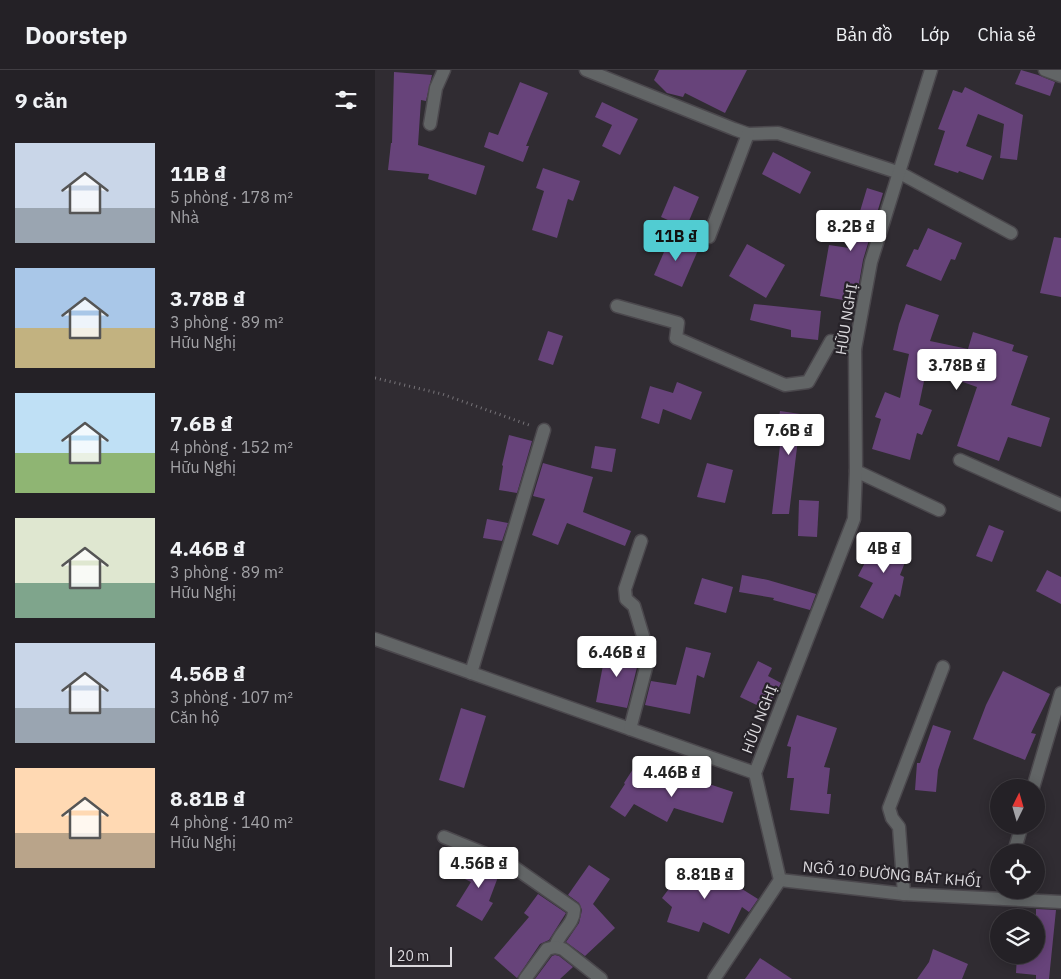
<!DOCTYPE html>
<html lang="vi">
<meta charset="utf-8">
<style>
:root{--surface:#242126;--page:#302e32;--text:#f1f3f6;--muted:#a3a3a7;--line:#413e43;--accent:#51ccd2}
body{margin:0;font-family:"IBM Plex Sans",sans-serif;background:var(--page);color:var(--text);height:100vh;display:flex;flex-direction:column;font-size:19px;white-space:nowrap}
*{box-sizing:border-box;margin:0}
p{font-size:16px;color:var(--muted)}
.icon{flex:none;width:28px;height:28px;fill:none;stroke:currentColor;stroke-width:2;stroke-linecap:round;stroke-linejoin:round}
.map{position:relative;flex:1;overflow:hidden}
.sheet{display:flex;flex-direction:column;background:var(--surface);width:375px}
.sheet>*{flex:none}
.needle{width:32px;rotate:5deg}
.fabs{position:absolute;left:615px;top:709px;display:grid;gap:10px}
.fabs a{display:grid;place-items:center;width:55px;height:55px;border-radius:50%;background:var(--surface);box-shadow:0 2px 12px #0003,0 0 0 1px var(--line);font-size:25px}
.scale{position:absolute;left:15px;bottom:12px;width:62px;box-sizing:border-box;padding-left:5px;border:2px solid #dbd9dd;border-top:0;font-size:14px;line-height:18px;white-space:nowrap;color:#dbd9dd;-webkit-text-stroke:4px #262228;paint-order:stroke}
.price{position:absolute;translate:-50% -42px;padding:0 11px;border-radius:5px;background:#fff;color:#222;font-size:16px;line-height:32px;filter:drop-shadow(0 1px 2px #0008)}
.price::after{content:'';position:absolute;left:50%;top:30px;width:15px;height:11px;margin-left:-8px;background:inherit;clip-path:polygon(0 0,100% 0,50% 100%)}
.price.on{background:var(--accent);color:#111}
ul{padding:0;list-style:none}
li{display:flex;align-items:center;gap:15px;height:125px;padding:0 15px}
li span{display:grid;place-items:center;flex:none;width:140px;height:100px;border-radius:0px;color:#555}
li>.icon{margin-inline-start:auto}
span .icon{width:60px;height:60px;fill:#fffc;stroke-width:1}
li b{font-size:21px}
h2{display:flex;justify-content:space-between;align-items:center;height:60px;padding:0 15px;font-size:21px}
header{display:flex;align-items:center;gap:30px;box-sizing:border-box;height:70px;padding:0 25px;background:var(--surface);border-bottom:1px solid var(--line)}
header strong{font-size:24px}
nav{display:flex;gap:28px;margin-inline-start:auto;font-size:18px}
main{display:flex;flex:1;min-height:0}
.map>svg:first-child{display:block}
</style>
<header>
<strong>Doorstep</strong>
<nav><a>Bản đồ</a><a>Lớp</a><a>Chia sẻ</a></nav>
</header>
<main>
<section class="sheet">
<h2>9 căn<svg class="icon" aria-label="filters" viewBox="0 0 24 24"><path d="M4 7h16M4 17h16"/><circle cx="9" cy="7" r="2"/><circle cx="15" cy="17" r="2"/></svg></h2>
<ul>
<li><span style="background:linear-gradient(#c9d6e8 65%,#9aa5b1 0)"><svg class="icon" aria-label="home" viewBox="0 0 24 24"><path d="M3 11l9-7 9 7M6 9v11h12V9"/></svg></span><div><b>11B ₫</b><p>5 phòng · 178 m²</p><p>Nhà</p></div></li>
<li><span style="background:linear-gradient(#a9c7e8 60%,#c2b280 0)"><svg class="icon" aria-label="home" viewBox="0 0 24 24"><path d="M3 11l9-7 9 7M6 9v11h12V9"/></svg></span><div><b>3.78B ₫</b><p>3 phòng · 89 m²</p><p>Hữu Nghị</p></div></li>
<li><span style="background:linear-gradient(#bfe0f5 60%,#8fb573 0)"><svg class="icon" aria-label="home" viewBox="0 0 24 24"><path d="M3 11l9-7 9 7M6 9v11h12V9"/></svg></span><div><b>7.6B ₫</b><p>4 phòng · 152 m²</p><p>Hữu Nghị</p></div></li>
<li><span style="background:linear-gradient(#dfe7d0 65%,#7fa58c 0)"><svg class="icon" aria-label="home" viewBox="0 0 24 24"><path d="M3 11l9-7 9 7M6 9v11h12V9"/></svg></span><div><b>4.46B ₫</b><p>3 phòng · 89 m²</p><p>Hữu Nghị</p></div></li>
<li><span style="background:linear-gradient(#c9d6e8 65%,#9aa5b1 0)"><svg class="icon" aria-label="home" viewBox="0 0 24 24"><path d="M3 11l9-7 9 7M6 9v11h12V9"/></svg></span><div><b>4.56B ₫</b><p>3 phòng · 107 m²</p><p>Căn hộ</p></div></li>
<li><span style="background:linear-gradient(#ffd9b3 65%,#b9a48a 0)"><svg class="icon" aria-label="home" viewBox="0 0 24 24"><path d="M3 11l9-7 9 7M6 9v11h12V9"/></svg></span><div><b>8.81B ₫</b><p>4 phòng · 140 m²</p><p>Hữu Nghị</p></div></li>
</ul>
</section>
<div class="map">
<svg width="686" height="909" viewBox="0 0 686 909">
<rect width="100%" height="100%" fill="#302c32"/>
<g fill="#67437a">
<path d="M284 0H372L350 43 310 23 308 27 292 23 279 10Z"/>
<path d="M646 0 663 5 680 12 675 26 640 14Z"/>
<path d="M19 2 57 5 51 31 46 30 43 75 110 96 101 125 53 109 54 104 13 100 16 73H17Z"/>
<path d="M145 12 173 23 151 76H154L148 92 109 77 114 62 123 65Z"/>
<path d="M590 17 648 45 642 90 625 88 629 54 603 44 591 76 617 86 608 110 584 101 583 103 559 95 570 61 563 59 578 20 587 23Z"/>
<path d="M227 32 263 49 245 85 227 76 237 55 220 47Z"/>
<path d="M398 82 436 102 425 124 387 104Z"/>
<path d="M168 98 205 111 198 131 193 129 182 168 157 160 169 121 161 118Z"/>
<path d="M299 116 324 127 311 158 286 147Z"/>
<path d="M492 118 508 123 488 190 483 219 470 217 468 230 445 226 454 175 474 178Z"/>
<path d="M553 158 587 173 580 190 576 189 566 211 531 196 539 179 543 180Z"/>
<path d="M296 166 324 178 307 217 279 205Z"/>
<path d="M679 167 686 168V227L665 223Z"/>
<path d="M372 174 410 195 391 228 354 206Z"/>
<path d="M379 234 446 241 443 270 416 267V260L375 250Z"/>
<path d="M531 234 564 245 555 271 593 279 598 262 639 275 637 281 653 286 636 335 675 348 666 377 633 367 624 391 582 376 602 317 585 311 587 304 552 297 544 335 557 340 547 365 542 363 535 390 497 379 506 349 500 347 510 322 525 328 534 284 518 280 524 254Z"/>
<path d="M173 261 188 266 178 295 163 290Z"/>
<path d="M302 312 327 322 316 350 288 339 284 354 266 348 275 316 298 323Z"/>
<path d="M405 341 439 346 436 371 423 369 414 444H397L406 367 401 366Z"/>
<path d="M134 365 157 371 142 423 124 420 128 396 127 395Z"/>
<path d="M220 376 241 379 237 402 216 398Z"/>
<path d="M168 393 218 407 208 442 256 461 250 476 192 453 183 475 157 465 170 429 158 426Z"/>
<path d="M332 393 358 400 350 433 322 427Z"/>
<path d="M424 430 444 431 442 467 423 466Z"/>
<path d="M112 449 133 453 127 471 108 468Z"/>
<path d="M614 455 629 461 617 492 601 486Z"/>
<path d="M500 464 536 477 525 505 529 507 525 527 520 524 508 549 485 537 498 513 483 506 496 481 494 480Z"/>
<path d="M672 500 686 507V534L661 521Z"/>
<path d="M367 505 393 510 441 524 435 540 398 530 399 528 364 522Z"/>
<path d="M327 508 358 517 351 543 319 534Z"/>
<path d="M311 577 336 583 329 608 322 605 315 644 270 635 276 611 301 615Z"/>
<path d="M231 579 265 585 252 638 221 632Z"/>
<path d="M383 591 397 598 393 606 406 613 392 640 365 627Z"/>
<path d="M628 601 675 624 656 663 661 664 650 690 598 669 611 635Z"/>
<path d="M86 638 111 646 89 718 64 710Z"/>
<path d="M422 645 462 658 449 697 455 698 452 724H456L454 744 415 740 419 708H412L416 677 412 676Z"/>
<path d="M558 655 576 661 563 700 561 722 540 720 542 693H545Z"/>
<path d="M258 699 295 719 300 710 316 718 319 709 358 722 348 753 299 738 292 752 259 734 250 747 235 737 250 714 249 713Z"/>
<path d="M98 788 126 799 114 831 118 833 107 851 81 836 96 812 90 809Z"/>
<path d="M317 788 357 817 359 814 383 829 374 842 367 837 354 864 328 852 324 862 292 852 297 837 287 828Z"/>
<path d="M214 795 235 809 218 834 240 858 210 886 191 872 204 853 207 840 204 833 193 825Z"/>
<path d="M163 824 191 843 174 870 165 874 142 908 119 888 154 847 149 843Z"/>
<path d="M661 839 681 840 674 909H661V905L641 903 642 885H661Z"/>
<path d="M558 879 593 894 587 909H542L554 892Z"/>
<path d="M180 885 184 886 198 897 185 909H160L177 886Z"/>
<path d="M385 888 417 909H370Z"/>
</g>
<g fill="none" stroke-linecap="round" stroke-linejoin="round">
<defs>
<g id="minor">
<path d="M211 0 359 59 373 64 403 63 525 103 636 163"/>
<path d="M670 0 686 6"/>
<path d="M55 54 61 18 69 0"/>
<path d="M334 167 373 64"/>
<path d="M242 236 303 253 301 268 410 315 433 312 456 271 480 279"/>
<path d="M585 390 686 435"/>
<path d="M481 401 564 440"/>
<path d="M0 569 380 703"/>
<path d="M96 603 169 360"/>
<path d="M255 659 274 586 259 536 251 529 250 519 266 471"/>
<path d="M658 718 686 623"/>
<path d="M69 767 133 793 199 839C200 854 184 862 180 877"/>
<path d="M639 782 647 755"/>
<path d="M405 810 380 703 479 449 481 401 480 279 496 192 556 0"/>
<path d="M405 810 529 824 686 832"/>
<path d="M529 824 524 757 517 748 514 738 568 597"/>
<path d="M150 909 172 879 180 877 188 879 226 909"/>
<path d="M339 909 405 810"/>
</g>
</defs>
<use href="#minor" stroke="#4b484d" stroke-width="15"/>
<path stroke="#777479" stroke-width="3" stroke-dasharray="1 4" stroke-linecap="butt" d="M0 308 67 324 154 355"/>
<use href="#minor" stroke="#626566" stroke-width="12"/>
</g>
<g text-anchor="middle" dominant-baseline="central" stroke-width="4.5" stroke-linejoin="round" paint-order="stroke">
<g font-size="15" fill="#dbd9dd" stroke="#262228">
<text transform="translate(471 249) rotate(-81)">HỮU NGHỊ</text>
<text transform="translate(384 649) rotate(-69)">HỮU NGHỊ</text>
<text transform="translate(517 804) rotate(5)">NGÕ 10 ĐƯỜNG BÁT KHỐI</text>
</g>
</g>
</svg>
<div class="fabs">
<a><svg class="needle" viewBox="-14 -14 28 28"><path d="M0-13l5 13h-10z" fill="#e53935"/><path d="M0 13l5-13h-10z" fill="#a3a3a7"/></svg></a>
<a><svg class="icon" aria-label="locate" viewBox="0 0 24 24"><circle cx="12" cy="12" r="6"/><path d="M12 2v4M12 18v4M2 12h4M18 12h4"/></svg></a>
<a><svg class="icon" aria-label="layers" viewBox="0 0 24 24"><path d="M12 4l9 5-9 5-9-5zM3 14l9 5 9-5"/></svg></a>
</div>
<div class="scale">20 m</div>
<b class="price" style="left:476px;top:182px">8.2B ₫</b>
<b class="price on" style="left:301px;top:192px">11B ₫</b>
<b class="price" style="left:582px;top:321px">3.78B ₫</b>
<b class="price" style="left:414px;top:386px">7.6B ₫</b>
<b class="price" style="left:509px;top:504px">4B ₫</b>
<b class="price" style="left:242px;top:608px">6.46B ₫</b>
<b class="price" style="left:297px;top:728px">4.46B ₫</b>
<b class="price" style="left:104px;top:819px">4.56B ₫</b>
<b class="price" style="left:330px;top:830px">8.81B ₫</b>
</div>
</main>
